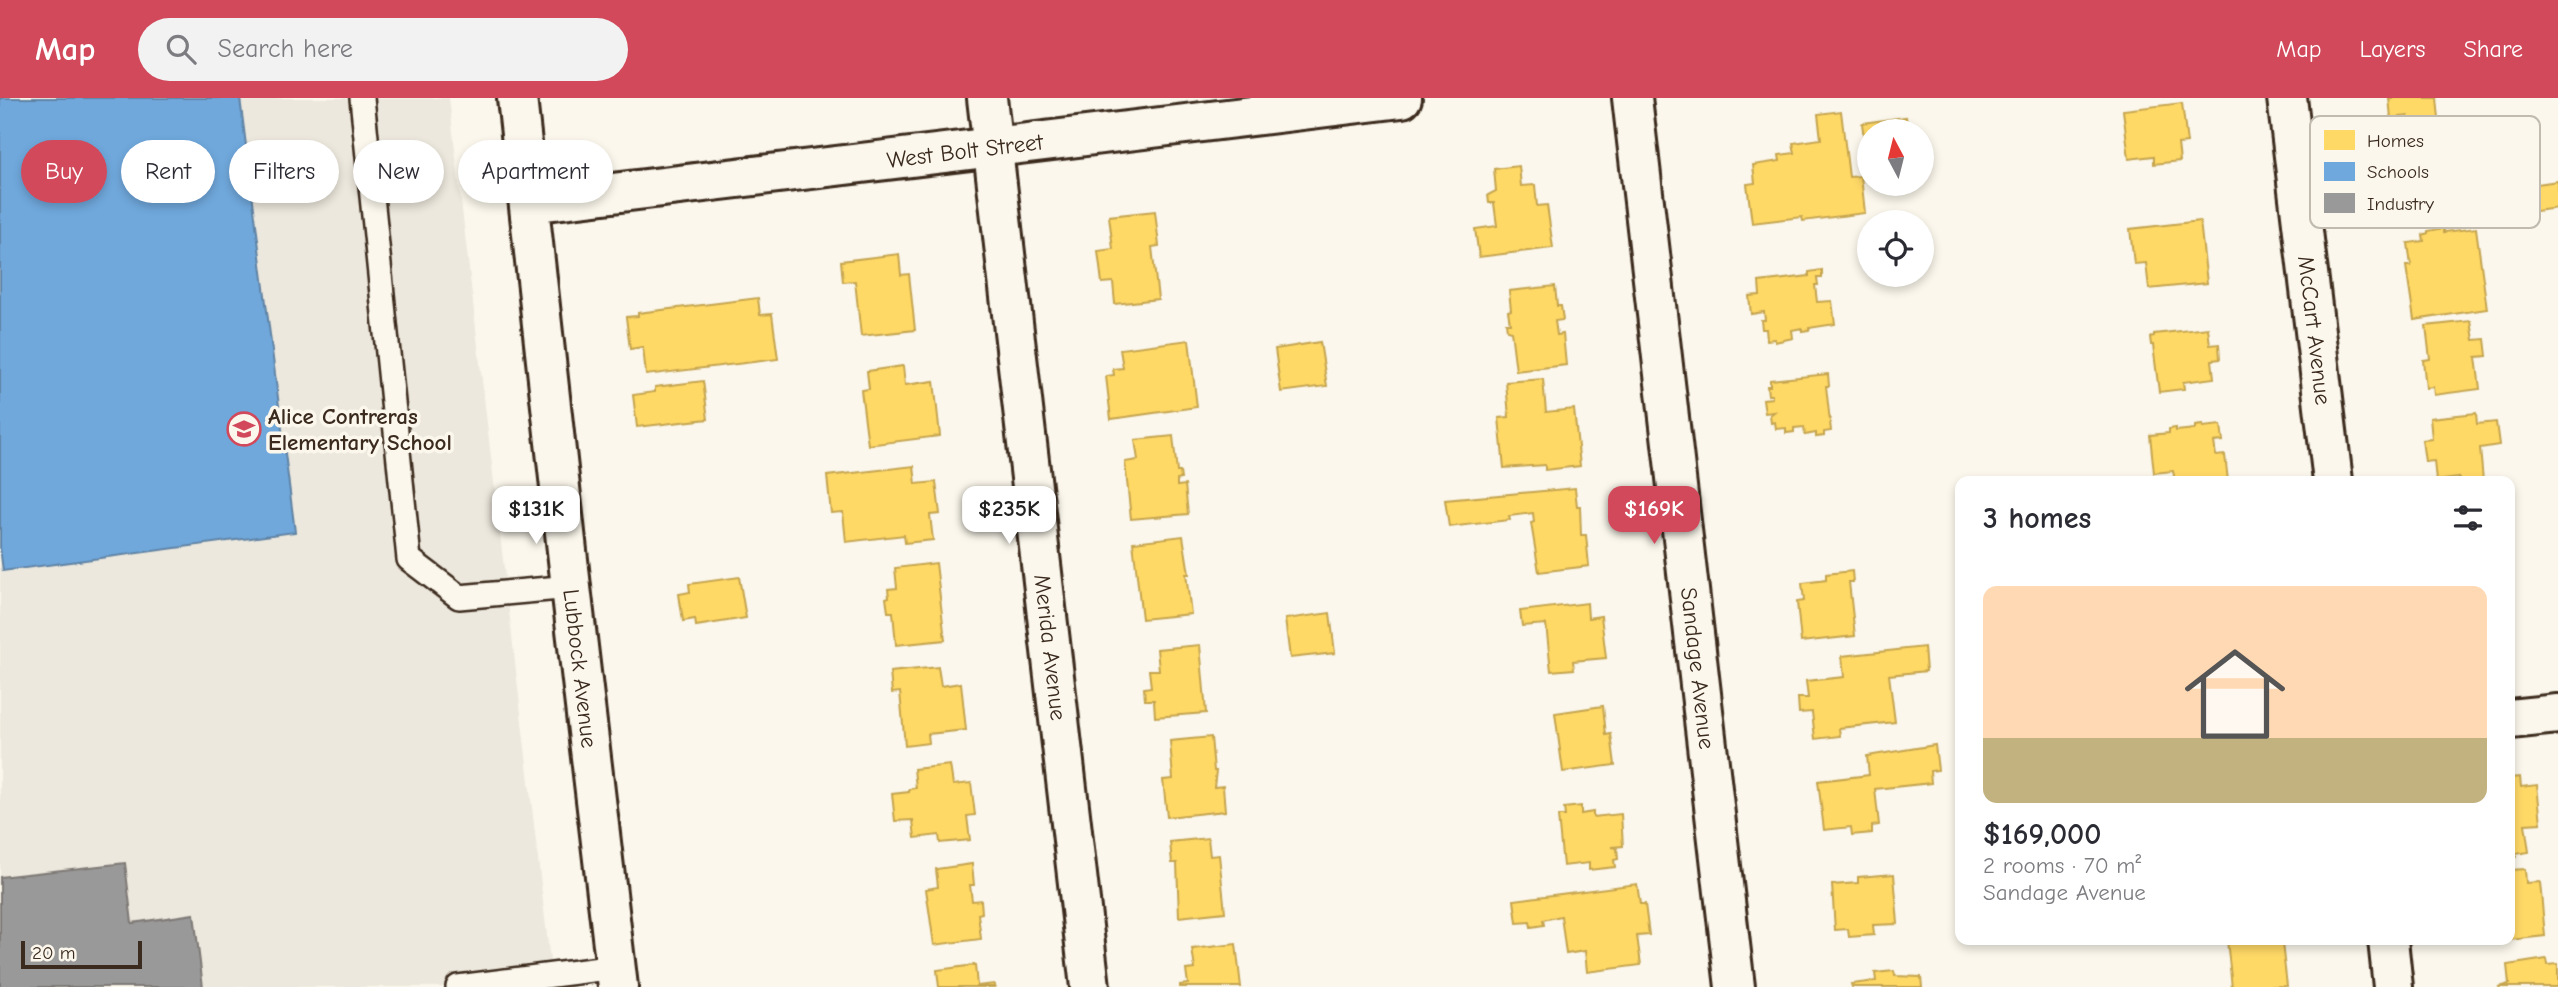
<!DOCTYPE html>
<meta charset="utf-8">
<style>
:root{--surface:#fff;--page:#f2f2f3;--text:#2b2b33;--muted:#7c7c81;--accent:#d1495b}
body{margin:0;font-family:"Comic Neue",sans-serif;background:var(--page);color:var(--text);height:100vh;display:flex;flex-direction:column;font-size:26px;white-space:nowrap}
*{box-sizing:border-box;margin:0}
p{font-size:23px;color:var(--muted)}
.icon{flex:none;width:38px;height:38px;fill:none;stroke:currentColor;stroke-width:2;stroke-linecap:round;stroke-linejoin:round}
.map{position:relative;flex:1;overflow:hidden}
.sheet{position:absolute;left:1955px;top:378px;width:560px;height:469px;display:flex;flex-direction:column;background:var(--surface);border-radius:14px;box-shadow:0 4px 10px #0003}
.sheet>*{flex:none}
.top-card{position:absolute;left:21px;top:42px;width:665px;height:63px;display:flex;gap:14px}
.needle{width:46px;rotate:353deg}
.fabs{position:absolute;left:1857px;top:21px;display:grid;gap:14px}
.fabs a{display:grid;place-items:center;width:77px;height:77px;border-radius:50%;background:var(--surface);box-shadow:0 4px 10px #0003;font-size:35px}
.scale{position:absolute;left:21px;bottom:18px;width:121px;box-sizing:border-box;padding-left:7px;border:4px solid #3b2a1e;border-top:0;font-size:19px;line-height:24px;white-space:nowrap;color:#3b2a1e;-webkit-text-stroke:5px #fbf7ec;paint-order:stroke}
.price{position:absolute;translate:-50% -60px;padding:0 16px;border-radius:14px;background:#fff;color:#222;font-size:23px;line-height:46px;filter:drop-shadow(0 2px 4px #0008)}
.price::after{content:'';position:absolute;left:50%;top:42px;width:21px;height:16px;margin-left:-10px;background:inherit;clip-path:polygon(0 0,100% 0,50% 100%)}
.price.selected{background:var(--accent);color:#fff}
ul{padding:0;list-style:none}
li{display:grid;align-content:center;gap:14px;height:371px;padding:0 28px}
li span{display:grid;place-items:center;height:217px;border-radius:14px;color:#555}
li>.icon{margin-inline-start:auto}
span .icon{width:126px;height:126px;fill:#fffc;stroke-width:1}
li b{font-size:30px}
h2{display:flex;justify-content:space-between;align-items:center;height:84px;padding:0 28px;font-size:30px}
.chip{padding:0 24px;border-radius:32px;background:var(--surface);box-shadow:0 4px 10px #0003;font-size:24px;line-height:63px}
.chip.selected{background:var(--accent);color:#fff}
header{display:flex;align-items:center;gap:42px;box-sizing:border-box;height:98px;padding:0 35px;background:var(--accent);color:#fff}
header strong{font-size:33px}
nav{display:flex;gap:38px;margin-inline-start:auto;font-size:24px}
.search{width:490px;height:63px;background:var(--page);display:flex;align-items:center;gap:18px;box-sizing:border-box;padding:0 24px;border-radius:38px;color:var(--muted);font-size:26px}
.map>svg:first-child{display:block}
</style>
<header>
<strong>Map</strong>
<div class="search"><svg class="icon" aria-label="search" viewBox="0 0 24 24"><circle cx="10" cy="10" r="6"/><path d="M15 15l6 6"/></svg>Search here</div>
<nav><a>Map</a><a>Layers</a><a>Share</a></nav>
</header>
<div class="map">
<svg width="2558" height="889" viewBox="0 0 2558 889">
<rect width="100%" height="100%" fill="#fbf7ec"/>
<filter id="ink" filterUnits="userSpaceOnUse"><feTurbulence type="fractalNoise" baseFrequency=".0143" numOctaves="2"/><feDisplacementMap in="SourceGraphic" scale="14" xChannelSelector="R" yChannelSelector="G"/><feConvolveMatrix kernelMatrix="1 2 1 2 8 2 1 2 1" color-interpolation-filters="sRGB"/></filter>
<g filter="url(#ink)">
<path fill="#ede8dd" d="M0 0H449L553 889H0Z"/>
<g fill="#ffd966" stroke="#c4a450" stroke-width="2">
<path d="M2389 0H2437L2439 21 2409 24 2408 18 2391 20Z"/>
<path d="M2182 5 2187 45 2178 46 2180 63 2154 66V58L2129 61 2123 12Z"/>
<path d="M1841 13 1849 79 1861 78 1865 115 1803 123 1802 119 1752 125 1747 86 1755 85 1753 67 1780 63 1779 57 1795 55 1793 45 1821 41 1818 16Z"/>
<path d="M1906 19 1908 33H1869L1868 72 1862 25Z"/>
<path d="M1519 68 1521 88 1535 87 1537 108 1547 107 1553 150 1479 159 1475 131 1497 128 1494 105H1489L1488 97 1496 93 1494 71Z"/>
<path d="M2558 83V110L2486 120 2483 101 2518 96 2517 89Z"/>
<path d="M1155 113 1159 148 1152 149 1158 201 1115 206 1113 184 1102 185 1098 153 1113 151 1109 118Z"/>
<path d="M2200 123 2207 185 2149 191 2146 165 2134 166 2130 131Z"/>
<path d="M2444 130V134L2476 130 2487 211 2414 222 2406 168H2411L2408 145 2424 143 2423 137 2428 135V133Z"/>
<path d="M899 156 901 177 909 176 915 232 861 238 855 183 843 184 841 163Z"/>
<path d="M1822 172V180H1817L1818 187H1815L1817 204 1832 203 1835 226 1809 230V232L1802 233V230L1792 232 1793 240 1775 244V241L1767 242 1766 231H1762L1761 222H1765L1764 214 1751 216 1749 198 1760 197 1759 184 1809 178V174Z"/>
<path d="M1555 188 1557 208H1561L1563 222 1555 223 1557 237 1563 236 1566 267 1516 273 1511 233 1507 232 1506 225H1510L1508 213 1511 212 1509 193Z"/>
<path d="M758 200 760 217 772 216 778 261 646 277 643 249 630 251 626 219 638 218V215Z"/>
<path d="M2471 223 2474 242 2485 241 2487 258 2476 259 2480 291 2434 297 2433 289 2426 290 2423 262 2430 261 2426 228Z"/>
<path d="M2208 230 2210 247 2219 246 2220 261 2212 262 2214 280 2183 284 2184 291 2159 294 2153 247H2151L2150 239 2154 238V236Z"/>
<path d="M1189 242 1197 309 1111 321 1106 278 1114 277 1113 271 1123 270 1120 251Z"/>
<path d="M1320 244 1327 288 1281 294 1275 251Z"/>
<path d="M903 268 905 287 934 283 940 338 868 347 861 292 869 291 867 273Z"/>
<path d="M1828 276 1829 288H1826L1831 333 1824 334V338L1816 339V335L1805 337 1804 329 1794 330V334L1786 335V330L1776 331 1775 324 1771 325 1770 317 1774 314 1765 315 1763 301 1772 300V297H1768L1767 288H1770V282Z"/>
<path d="M1543 281 1546 314 1574 311 1580 368 1545 372V367L1504 370 1499 320 1509 319 1506 284Z"/>
<path d="M703 283 708 321 637 329 633 297 655 294V289Z"/>
<path d="M2476 315 2477 326 2496 324 2499 347 2480 350 2483 383H2459V380L2436 383 2434 363 2425 364 2422 342 2432 341 2430 320Z"/>
<path d="M2203 327V329L2221 327 2223 343 2214 344 2216 358 2225 357 2228 383H2175L2173 373 2154 375 2150 337 2169 335V331L2176 330V333L2195 331V328Z"/>
<path d="M1173 338 1177 374H1180L1181 381 1177 382V388L1185 387 1188 416 1131 421 1125 364 1138 362 1135 342Z"/>
<path d="M914 368 916 386 936 384 940 416 930 417 933 442 905 445 904 437 846 444 843 414 831 415 827 378Z"/>
<path d="M1575 390 1577 408H1580L1581 437H1586L1589 468 1539 474 1531 425 1534 424 1533 415 1509 418 1510 422 1449 429 1445 402Z"/>
<path d="M1183 438 1189 476H1186L1191 516 1142 521 1133 444Z"/>
<path d="M936 465 945 542 896 547 893 514H888L886 500 889 499 888 491 897 490 895 470Z"/>
<path d="M1852 473 1853 484H1849L1855 538 1801 544 1797 504 1804 503 1802 485 1826 482V476Z"/>
<path d="M739 479 746 520 696 528 695 521 683 523 679 496 690 494 689 486Z"/>
<path d="M1587 505 1588 520 1601 518 1606 560 1573 563 1574 571 1551 573 1546 526 1522 528 1520 513Z"/>
<path d="M1330 515 1335 555 1290 560 1285 521Z"/>
<path d="M1200 547 1206 615 1155 619 1154 602H1145L1144 590 1151 589 1149 572H1159L1157 551Z"/>
<path d="M1924 549 1926 573 1889 577 1895 624 1839 630 1840 638 1815 641 1812 614 1799 615 1798 600H1808L1806 583 1844 579 1842 558Z"/>
<path d="M938 569 941 588 961 585 966 632 928 636 929 645 905 648 900 594 892 595 890 574Z"/>
<path d="M1603 608 1606 637 1611 636 1615 667 1563 674 1555 615Z"/>
<path d="M1211 639 1214 673H1216L1214 689 1223 688 1225 713 1167 719 1163 682 1173 681 1170 643Z"/>
<path d="M1935 647 1938 672 1930 673 1931 685 1875 691 1879 727 1872 728V735L1852 737 1851 729 1824 732 1818 683 1869 677 1867 658Z"/>
<path d="M950 667 953 687 971 685 975 717 967 718 970 742 940 745 939 737 915 740 913 722 895 723 892 696 909 694V691L916 690 914 671Z"/>
<path d="M2520 679 2521 689 2537 687 2541 725 2525 726 2529 754 2516 756V759L2510 760V680Z"/>
<path d="M1581 708V716L1593 714V719L1621 716 1623 748 1612 749 1617 750 1618 761 1614 762 1615 769 1589 772V765L1563 768 1558 718H1565L1564 710Z"/>
<path d="M1208 740 1210 758 1219 757 1225 814 1179 819 1177 765H1172L1170 744Z"/>
<path d="M972 766 974 787H970L972 803 981 802 982 815 978 816 981 841 934 847 926 791 938 789 936 771Z"/>
<path d="M2525 771 2526 785 2540 784 2545 838 2510 842V772Z"/>
<path d="M1894 776 1898 826 1873 827 1874 837 1849 839 1848 831 1835 832 1832 787 1858 785V779Z"/>
<path d="M1637 786 1640 806H1645L1649 837 1637 838 1641 867 1587 874 1585 853 1566 856 1561 818 1543 822 1544 827 1531 829 1530 824 1517 825 1514 802Z"/>
<path d="M2227 842H2273V846L2282 845 2287 888 2232 889Z"/>
<path d="M1236 846 1241 889H1180V887L1188 886 1186 872 1195 871 1192 851Z"/>
<path d="M2547 861 2548 867 2558 866V889H2498L2509 886 2507 867Z"/>
<path d="M975 867 977 888 994 886 995 889H939L937 872Z"/>
<path d="M1894 873 1895 878 1921 879 1922 889H1852L1851 886 1876 883 1875 875Z"/>
</g>
<path fill="#6fa8dc" stroke="#5f82a3" stroke-width="2" d="M0 0H240L295 434 3 473 0 449Z"/>
<path fill="#999" stroke="#7d7874" stroke-width="2" d="M125 765 132 825 194 816 203 889H0V779Z"/>
<g fill="none" stroke-linecap="round" stroke-linejoin="round">
<defs>
<g id="service">
<path d="M362 0 409 461 459 499 571 489"/>
<path d="M458 889 616 869"/>
</g>
<g id="minor">
<path id="s1" d="M517 0 571 489 618 889"/>
<path id="s2" d="M987 0 1090 889"/>
<path id="s3" d="M1632 0 1735 889"/>
<path id="s4" d="M529 105 1402 0"/>
<path d="M2510 621 2558 616"/>
</g>
<g id="secondary">
<path id="s5" d="M2287 0 2333 383"/>
<path d="M2388 842 2393 889"/>
</g>
</defs>
<use href="#service" stroke="#3b2a1e" stroke-width="28"/>
<use href="#minor" stroke="#3b2a1e" stroke-width="44"/>
<use href="#secondary" stroke="#3b2a1e" stroke-width="44"/>
<use href="#service" stroke="#fbf7ec" stroke-width="23"/>
<use href="#minor" stroke="#fbf7ec" stroke-width="38"/>
<use href="#secondary" stroke="#fbf7ec" stroke-width="38"/>
</g>
</g>
<defs>
<symbol id="school-ring" viewBox="-11 -11 22 22"><circle r="9.5" fill="#fbf7ec" stroke="#d1495b" stroke-width="1.5"/><path d="M0-5L7-2L0 1L-7-2ZM-4 1L0 2.5L4 1V4Q0 6-4 4Z" fill="#d1495b"/></symbol>
</defs>
<g fill-rule="evenodd">
<use href="#school-ring" x="225" y="312" width="38" height="38"/>
</g>
<g text-anchor="middle" dominant-baseline="central" stroke-width="7" stroke-linejoin="round" paint-order="stroke">
<g font-size="23" fill="#3b2a1e" stroke="#fbf7ec">
<text stroke="none"><textPath href="#s4" startOffset="439">West Bolt Street</textPath></text>
<text stroke="none"><textPath href="#s5" startOffset="234">McCart Avenue</textPath></text>
<text stroke="none"><textPath href="#s2" startOffset="553">Merida Avenue</textPath></text>
<text stroke="none"><textPath href="#s1" startOffset="574">Lubbock Avenue</textPath></text>
<text stroke="none"><textPath href="#s3" startOffset="574">Sandage Avenue</textPath></text>
</g>
<g font-size="23" font-weight="bold" fill="#3b2a1e" stroke="#fbf7ec" text-anchor="start">
<text x="268" y="318">Alice Contreras<tspan x="268" dy="26">Elementary School</tspan></text>
</g>
</g>
<rect x="2310" y="18" width="230" height="112" rx="10" fill="#fbf7ec" stroke="#c1baae" stroke-width="2"/>
<rect x="2324" y="32" width="31" height="20" fill="#ffd966"/>
<rect x="2324" y="64" width="31" height="19" fill="#6fa8dc"/>
<rect x="2324" y="95" width="31" height="20" fill="#999"/>
<g font-size="19" fill="#3b2a1e">
<text x="2367" y="49">Homes</text>
<text x="2367" y="80">Schools</text>
<text x="2367" y="112">Industry</text>
</g>
</svg>
<div class="fabs">
<a><svg class="needle" viewBox="-14 -14 28 28"><path d="M0-13l5 13h-10z" fill="#e53935"/><path d="M0 13l5-13h-10z" fill="#7c7c81"/></svg></a>
<a><svg class="icon" aria-label="locate" viewBox="0 0 24 24"><circle cx="12" cy="12" r="6"/><path d="M12 2v4M12 18v4M2 12h4M18 12h4"/></svg></a>
</div>
<div class="scale">20 m</div>
<b class="price" style="left:536px;top:448px">$131K</b>
<b class="price" style="left:1009px;top:448px">$235K</b>
<b class="price selected" style="left:1654px;top:448px">$169K</b>
<div class="top-card">
<a class="chip selected">Buy</a>
<a class="chip">Rent</a>
<a class="chip">Filters</a>
<a class="chip">New</a>
<a class="chip">Apartment</a>
</div>
<section class="sheet">
<h2>3 homes<svg class="icon" aria-label="filters" viewBox="0 0 24 24"><path d="M4 7h16M4 17h16"/><circle cx="9" cy="7" r="2"/><circle cx="15" cy="17" r="2"/></svg></h2>
<ul>
<li><span style="background:linear-gradient(#ffd9b3 70%,#c2b280 0)"><svg class="icon" aria-label="home" viewBox="0 0 24 24"><path d="M3 11l9-7 9 7M6 9v11h12V9"/></svg></span><div><b>$169,000</b><p>2 rooms · 70 m²</p><p>Sandage Avenue</p></div></li>
</ul>
</section>
</div>
